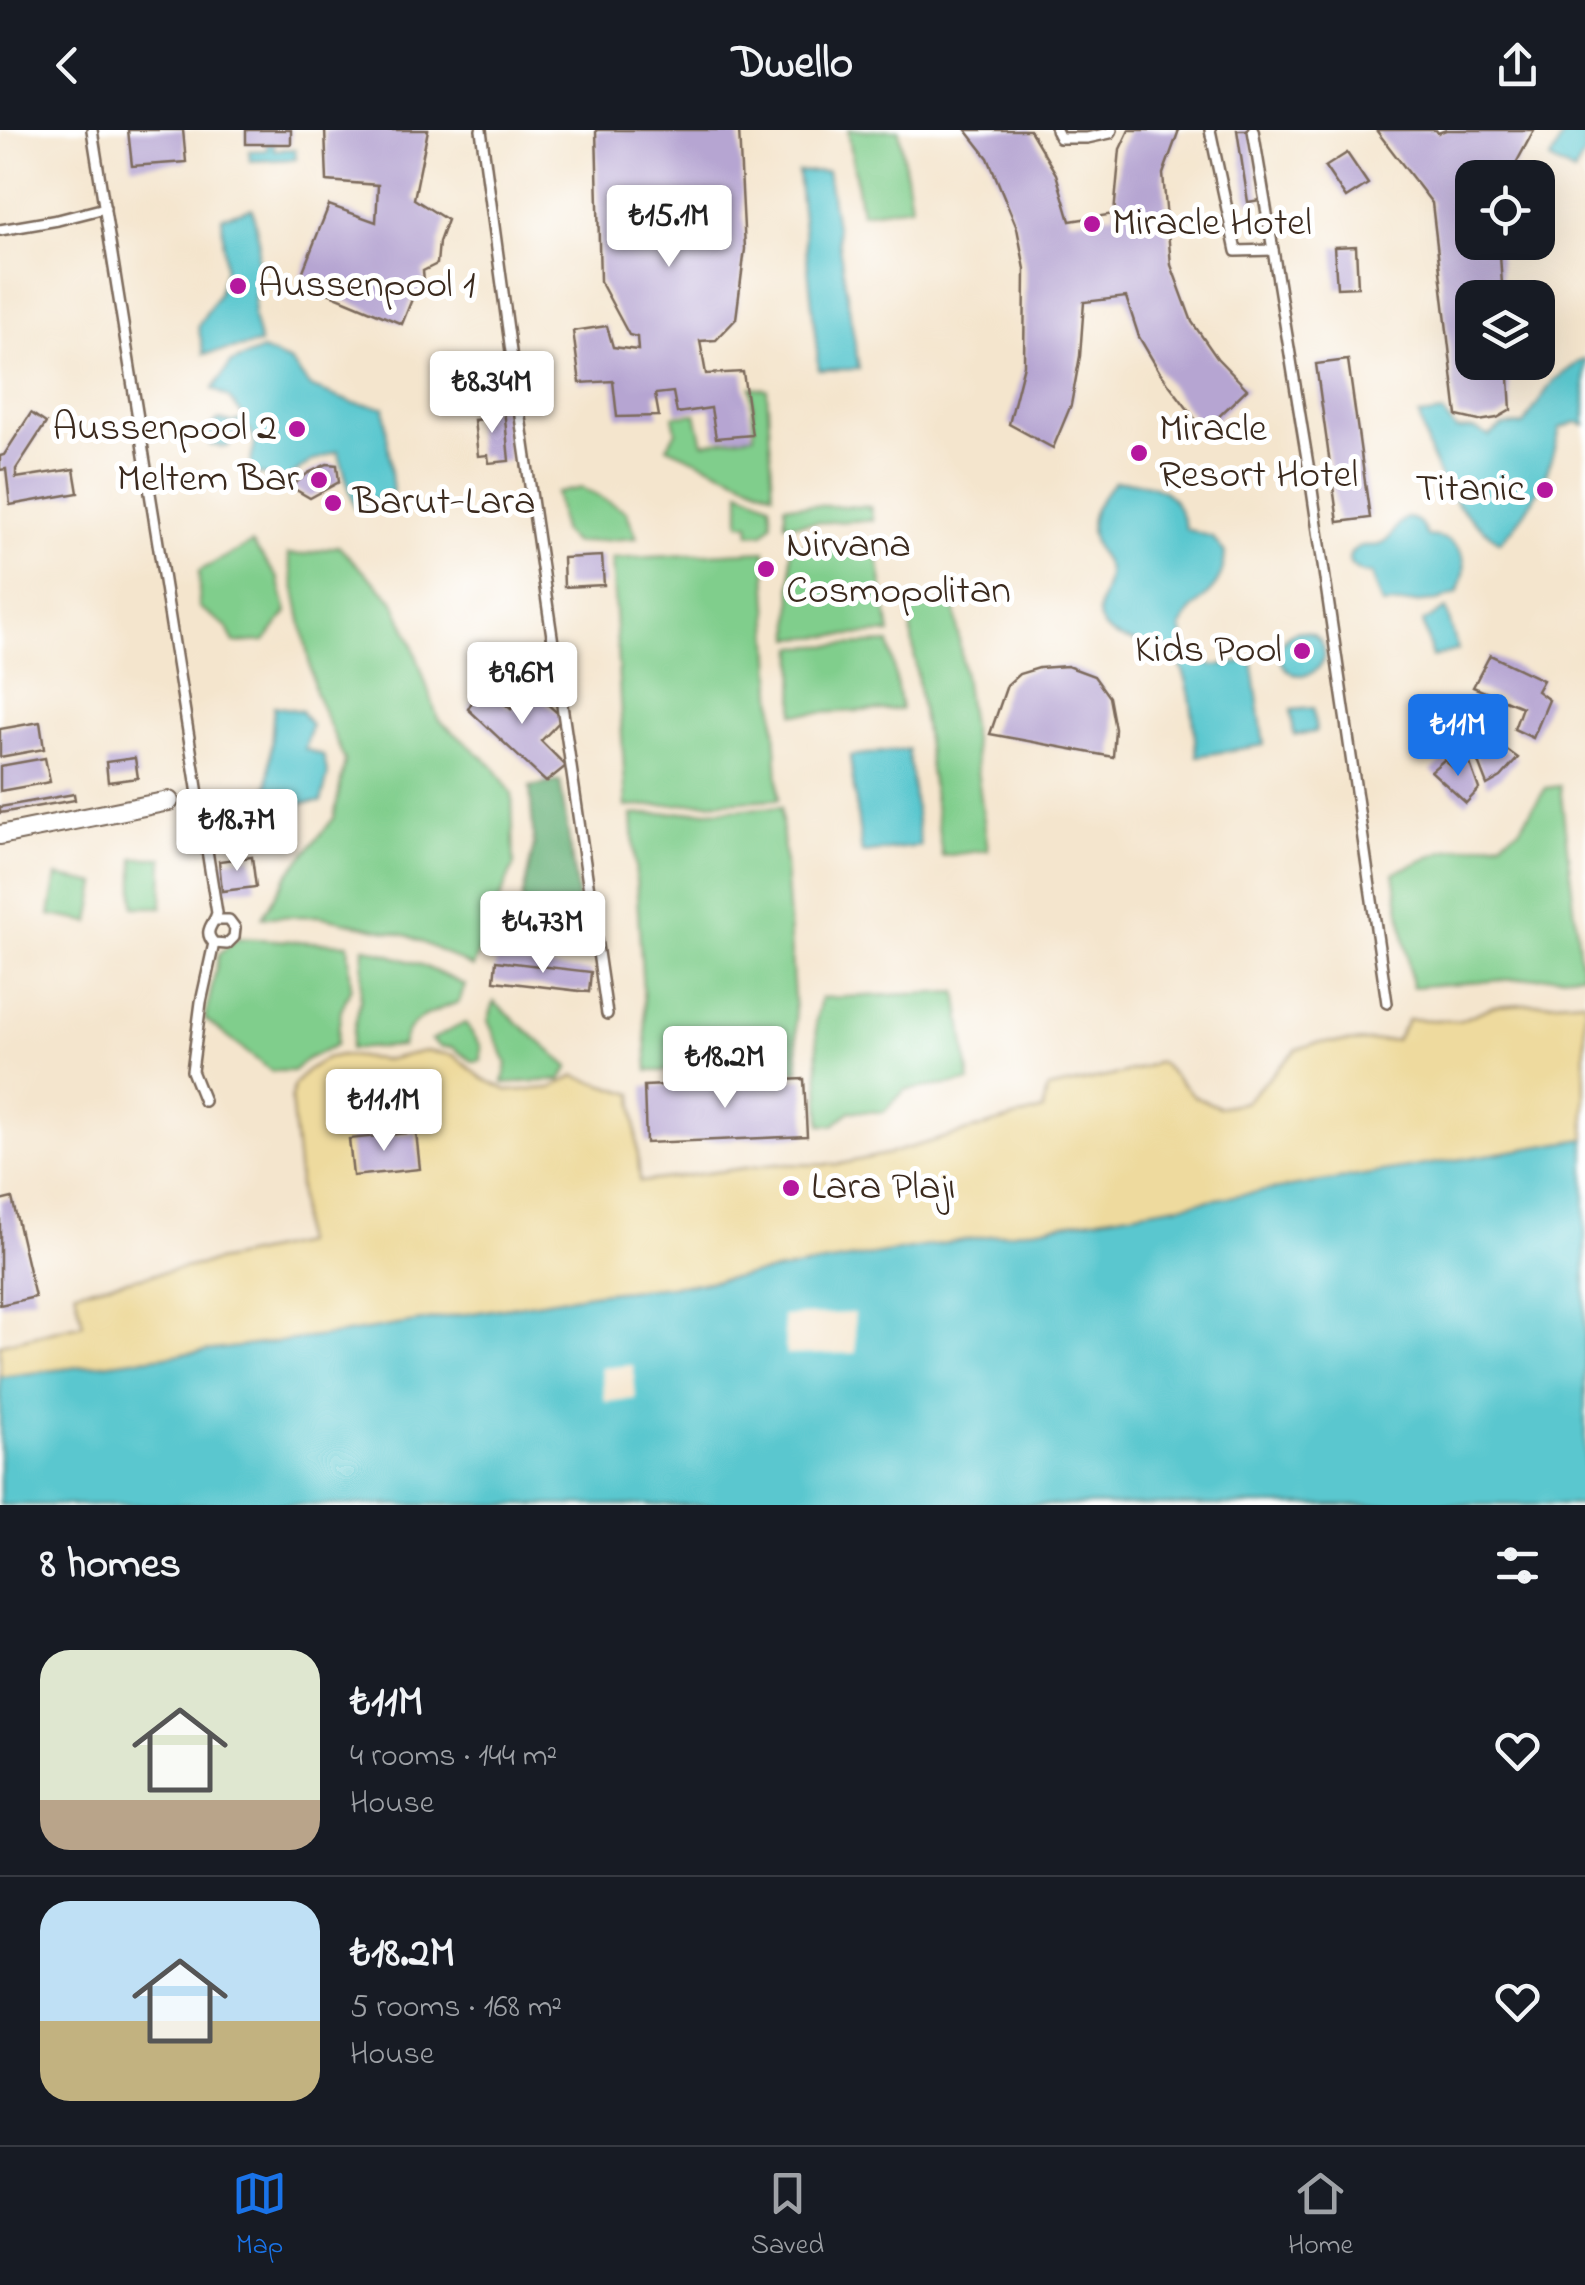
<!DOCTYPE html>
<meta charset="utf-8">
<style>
:root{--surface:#171b24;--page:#242831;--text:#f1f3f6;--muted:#9ea1a6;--line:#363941;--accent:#1a73e8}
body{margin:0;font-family:"Indie Flower",sans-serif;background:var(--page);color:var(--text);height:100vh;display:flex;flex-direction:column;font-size:38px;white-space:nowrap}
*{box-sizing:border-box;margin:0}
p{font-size:32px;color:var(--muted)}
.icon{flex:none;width:55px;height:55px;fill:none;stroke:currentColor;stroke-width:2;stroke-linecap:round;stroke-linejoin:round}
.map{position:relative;height:1375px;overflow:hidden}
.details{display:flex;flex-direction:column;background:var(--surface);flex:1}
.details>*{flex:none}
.buttons{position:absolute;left:1455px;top:30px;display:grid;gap:20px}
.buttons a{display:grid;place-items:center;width:100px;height:100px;border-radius:20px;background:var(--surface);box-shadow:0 10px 40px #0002;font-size:50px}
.price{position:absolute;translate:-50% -85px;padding:0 22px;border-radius:10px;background:#fff;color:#222;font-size:32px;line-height:65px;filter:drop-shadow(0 2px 5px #0008)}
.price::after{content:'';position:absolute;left:50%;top:60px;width:30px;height:22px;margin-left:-15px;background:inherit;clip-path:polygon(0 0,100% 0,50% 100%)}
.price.selected{background:var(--accent);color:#fff}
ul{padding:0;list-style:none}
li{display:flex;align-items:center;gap:30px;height:250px;padding:0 40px}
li+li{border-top:2px solid var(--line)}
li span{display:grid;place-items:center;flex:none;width:280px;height:200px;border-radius:30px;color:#555}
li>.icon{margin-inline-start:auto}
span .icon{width:120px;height:120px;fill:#fffc;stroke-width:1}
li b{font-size:42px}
h2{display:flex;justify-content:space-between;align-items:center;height:120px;padding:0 40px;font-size:42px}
header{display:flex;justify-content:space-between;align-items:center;height:130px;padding:0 40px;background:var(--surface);font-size:45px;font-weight:700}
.tabs{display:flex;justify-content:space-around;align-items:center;height:140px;border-top:2px solid var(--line);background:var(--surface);font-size:28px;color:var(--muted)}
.tabs a{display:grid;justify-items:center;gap:5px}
.tabs .selected{color:var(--accent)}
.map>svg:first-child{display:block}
</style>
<header><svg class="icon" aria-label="back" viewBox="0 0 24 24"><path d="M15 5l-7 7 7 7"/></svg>Dwello<svg class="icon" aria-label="share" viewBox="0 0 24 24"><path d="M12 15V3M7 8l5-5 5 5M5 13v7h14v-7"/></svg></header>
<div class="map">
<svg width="1585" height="1375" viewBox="0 0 1585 1375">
<rect width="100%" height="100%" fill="#fff"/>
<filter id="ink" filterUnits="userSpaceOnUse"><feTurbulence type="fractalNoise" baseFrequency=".01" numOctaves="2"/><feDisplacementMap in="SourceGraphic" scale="20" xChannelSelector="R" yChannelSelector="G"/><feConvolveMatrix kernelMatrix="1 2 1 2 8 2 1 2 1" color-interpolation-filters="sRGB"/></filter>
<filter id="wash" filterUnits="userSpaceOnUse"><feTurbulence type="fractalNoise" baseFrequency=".0048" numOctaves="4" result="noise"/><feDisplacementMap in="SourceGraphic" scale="40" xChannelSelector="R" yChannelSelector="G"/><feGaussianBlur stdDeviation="2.25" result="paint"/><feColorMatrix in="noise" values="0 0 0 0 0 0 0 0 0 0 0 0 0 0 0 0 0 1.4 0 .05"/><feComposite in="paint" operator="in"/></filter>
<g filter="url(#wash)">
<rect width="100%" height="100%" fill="#f4e5cd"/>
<g fill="#80ce8c" stroke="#5e7c55" stroke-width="2.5">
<path d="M848 0H899L911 76 861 83Z"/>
<path d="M751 257 767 259 773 363 667 317 676 301 673 286 696 284 703 313 754 305Z"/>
<path d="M582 358 626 381 637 408 574 413 562 402 556 363Z"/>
<path d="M740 360 770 373 772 393 764 403 750 404 749 394 740 393Z"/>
<path d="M785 375 870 377 873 390 785 394Z"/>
<path d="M252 413 278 448 287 482 265 511 234 513 226 496 199 477V441Z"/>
<path d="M854 413 877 423 890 503 792 508 791 416Z"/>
<path d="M338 416 393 470 411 510 438 589 493 636 512 664 514 734 473 837 409 806 319 786 262 787 289 743 334 688 345 631 315 562 288 424 303 425Z"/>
<path d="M765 421 779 669 626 677 612 429Z"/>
<path d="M954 473 988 720 942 726 908 479Z"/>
<path d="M889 513 901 579 794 584 795 517Z"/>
<path d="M1560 656 1582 844 1412 857 1394 743 1443 721 1501 711 1520 698 1546 658Z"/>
<path d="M781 677 799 941H648L632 685Z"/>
<path d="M134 728H163L162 777H134Z"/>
<path d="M57 746 97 754 90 792 50 785Z"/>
<path d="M238 808 348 814 351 857 341 880 336 915 307 929 293 941H271L205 889 219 824Z"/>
<path d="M364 817 421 835 465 855 459 872C435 881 407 888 402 916L350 919 360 871Z"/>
<path d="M957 862 970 952 905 960 884 982 850 981 834 995H821L816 891 821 868Z"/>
<path d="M494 872 569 937 561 950 503 953 507 933 488 891Z"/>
<path d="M465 893 481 916V931L474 932 452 917H440L431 910Z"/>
</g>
<path fill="#68b178" stroke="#526e4b" stroke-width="2.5" d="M560 651 579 776 534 784 522 770 534 715 530 657Z"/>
<path fill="#eeda9e" stroke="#94825e" stroke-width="2.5" d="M1585 870V1009L701 1153 598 1163 341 1204 0 1247V1214L83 1194 75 1161 302 1113 298 1037 291 968 294 955 306 941 326 928 341 925 385 930 425 921 453 925 483 949 509 961 551 958 575 946 633 964 640 1052 775 1034 836 1035 891 1023 1043 980 1047 959 1121 944 1160 932 1195 967 1219 977 1245 972 1297 919 1316 913 1396 910 1408 889 1458 891 1494 876Z"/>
<g fill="#5ac7cf" stroke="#4a7876" stroke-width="2.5">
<path d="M1566 0H1585V24L1574 43 1550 30Z"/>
<path d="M267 14H274V20L295 19 296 29 250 31 249 21 267 20Z"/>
<path d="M827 41 859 239 819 240 798 42Z"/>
<path d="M252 78 259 110 253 187 260 214 204 224 198 196 219 163 225 137 222 87Z"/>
<path d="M262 220 291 232 310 257 353 273 384 277 393 362 355 378 338 321 310 332 285 351 249 341 255 312 250 299 235 304 228 317 210 315 207 298 219 290 233 293 245 288 229 268 213 259 231 233Z"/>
<path d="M1583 229H1585V295L1577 292 1560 298C1551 342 1532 380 1500 412 1448 375 1435 347 1419 286L1443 283 1456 300 1475 299 1489 306 1503 296 1523 295 1553 251Z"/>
<path d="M1126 351C1163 356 1176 362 1186 399L1212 407 1225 423C1223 466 1198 463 1181 497 1191 542 1211 539 1252 530L1264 615 1197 626C1193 597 1193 551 1176 528 1159 507 1126 518 1106 499 1088 482 1110 460 1108 441 1107 433 1102 428 1098 421 1082 392 1095 375 1114 352Z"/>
<path d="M1406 388C1419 388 1421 395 1427 406 1463 407 1473 433 1457 463L1438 471 1382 475 1371 444C1359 444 1340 434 1354 420 1363 411 1375 420 1385 412 1394 405 1396 394 1406 388Z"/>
<path d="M1446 479 1458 520 1432 527 1423 492Z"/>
<circle cx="1302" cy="523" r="22"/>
<path d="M274 576 301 581 311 595 305 619 323 625 328 645 321 672 301 673 300 689 289 702H268L257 688 259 669 268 655Z"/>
<path d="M1313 578 1316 602 1294 605 1291 580Z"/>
<path d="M908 619 920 716 862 723 850 626Z"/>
<path d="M1585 1009V1375H0V1247L341 1204 598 1163 701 1153Z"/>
</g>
<g fill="#f4e5cd">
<path d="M854 1183 856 1223 786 1225 783 1186Z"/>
<path d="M633 1235 636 1269 605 1272 601 1238Z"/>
</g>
<g id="blocks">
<g fill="#b6a5d2">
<path d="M128 0H183L186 32 132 36Z"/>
<rect x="246" y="0" width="45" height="14"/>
<path d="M325 0H428L414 69 447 90 439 112 437 134 423 141 425 161 412 169 402 194 299 151 329 75 376 92 378 55 327 51Z"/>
<path d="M596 0H739L745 119 736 189 716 210 700 211 706 244 743 242 752 305 716 308 711 278 677 283 673 262 655 264 659 286 617 287 613 251 580 253 573 201 607 196 613 217 638 220 637 207 629 205 600 151Z"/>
<path d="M966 0H1030L1056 44 1070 91 1114 84 1120 19 1129 0H1179L1163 44 1171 135 1192 192 1217 228 1247 259 1207 298 1196 290 1159 241 1139 207 1126 167 1084 172 1080 226 1071 275 1053 318 1009 294 1024 235 1025 139 1017 98 988 28Z"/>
<path d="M1237 0H1250L1260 70 1248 72Z"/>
<path d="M1376 0H1436L1438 3 1446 0H1534L1508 48H1472V112H1499L1503 168H1472V232H1508L1511 280 1497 288 1479 291 1457 286 1432 73Z"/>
<path d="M1347 23 1368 54 1346 68 1325 37Z"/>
<path d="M1356 116 1358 157 1337 158 1334 117Z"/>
<path d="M1348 230 1370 388 1338 392 1316 234Z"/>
<path d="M504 278 509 331 489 333 488 325 478 326 474 290 485 289 484 280Z"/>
<path d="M31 283 46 293 16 339V348L74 339 78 363 10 375 6 339 0 340V326L4 325Z"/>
<path d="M327 334 337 335 339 352 310 368 291 357 308 343Z"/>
<path d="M602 426 604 455 564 457 563 428Z"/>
<path d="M1490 525 1543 550 1537 561 1549 570 1533 608 1514 599 1522 577 1473 557Z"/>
<path d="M1067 536 1094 546 1109 567 1115 599 1113 627 990 604 1007 555 1019 544 1039 538Z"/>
<path d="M525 554 563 588 541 611 566 636 546 652 468 579 482 555 511 579Z"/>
<path d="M40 592 44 619 0 627V599Z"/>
<path d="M1482 608 1491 624 1504 618 1518 628 1501 647 1487 655 1471 614Z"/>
<path d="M45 628 50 652 0 661V636Z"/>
<path d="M135 628 138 648 108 652 106 632Z"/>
<path d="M1468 628 1479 659 1466 673 1431 641 1444 630 1453 638Z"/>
<path d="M74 664 75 670 0 683V677Z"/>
<path d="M252 727 256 757 222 761 219 731Z"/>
<path d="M496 831 591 842 589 862 494 851Z"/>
<path d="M804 949 807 1006 646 1013 644 956Z"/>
<path d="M416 1002 420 1039 353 1046 349 1009Z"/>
<path d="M12 1068 35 1167 0 1175V1071Z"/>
</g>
</g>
</g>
<g filter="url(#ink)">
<use href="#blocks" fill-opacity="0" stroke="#7c6b5b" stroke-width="2.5"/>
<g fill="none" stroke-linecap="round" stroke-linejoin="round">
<defs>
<g id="lane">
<path d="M92 0 217 783C214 795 202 801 214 813L227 814 234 807 235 798 229 790H215"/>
<path d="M481 0 517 266 607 884"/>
<path d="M1056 0 1060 8H1087L1110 3 1112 0"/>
<path d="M1210 0 1236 121 1273 120 1253 0"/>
<path d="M0 100 58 90 105 78"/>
<path d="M1273 120 1311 353 1387 873"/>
<path d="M204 971 192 941 201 872 214 813"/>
</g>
<path id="street" d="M0 705 169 671"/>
</defs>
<use href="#lane" stroke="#7c6b5b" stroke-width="14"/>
<use href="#street" stroke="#7c6b5b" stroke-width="22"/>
<use href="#lane" stroke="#fff" stroke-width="9"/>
<use href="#street" stroke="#fff" stroke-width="18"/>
</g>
</g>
<g fill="#b5179e" stroke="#fff" stroke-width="4">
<circle cx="1092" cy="94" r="10"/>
<circle cx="238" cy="156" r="10"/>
<circle cx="297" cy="299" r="10"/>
<circle cx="1139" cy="323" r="10"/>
<circle cx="319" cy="350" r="10"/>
<circle cx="1545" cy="360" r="10"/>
<circle cx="333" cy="373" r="10"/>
<circle cx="766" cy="439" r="10"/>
<circle cx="1302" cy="521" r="10"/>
<circle cx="791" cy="1058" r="10"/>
</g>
<g text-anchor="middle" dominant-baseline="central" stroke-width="10" stroke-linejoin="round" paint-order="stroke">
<g font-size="40" fill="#3b2a1e" stroke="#fff" text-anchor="start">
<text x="1112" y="94">Miracle Hotel</text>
<text x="258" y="156">Aussenpool 1</text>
<text x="277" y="299" text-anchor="end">Aussenpool 2</text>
<text x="1159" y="300">Miracle<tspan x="1159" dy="46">Resort Hotel</tspan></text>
<text x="299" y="350" text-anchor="end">Meltem Bar</text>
<text x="1525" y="360" text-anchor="end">Titanic</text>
<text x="353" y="373">Barut-Lara</text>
<text x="786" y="416">Nirvana<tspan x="786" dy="46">Cosmopolitan</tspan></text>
<text x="1282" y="521" text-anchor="end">Kids Pool</text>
<text x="811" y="1058">Lara Plajı</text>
</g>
</g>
</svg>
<div class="buttons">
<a><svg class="icon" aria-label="locate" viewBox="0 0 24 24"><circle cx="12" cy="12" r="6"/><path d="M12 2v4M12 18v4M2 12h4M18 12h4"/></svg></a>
<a><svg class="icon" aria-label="layers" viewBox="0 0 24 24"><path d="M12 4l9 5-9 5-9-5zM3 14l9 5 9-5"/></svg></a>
</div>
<b class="price" style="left:669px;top:140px">₺15.1M</b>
<b class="price" style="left:492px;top:306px">₺8.34M</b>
<b class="price" style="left:522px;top:597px">₺9.6M</b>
<b class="price selected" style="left:1458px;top:649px">₺11M</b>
<b class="price" style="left:237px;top:744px">₺18.7M</b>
<b class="price" style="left:543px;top:846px">₺4.73M</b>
<b class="price" style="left:725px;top:981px">₺18.2M</b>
<b class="price" style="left:384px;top:1024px">₺11.1M</b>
</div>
<section class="details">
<h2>8 homes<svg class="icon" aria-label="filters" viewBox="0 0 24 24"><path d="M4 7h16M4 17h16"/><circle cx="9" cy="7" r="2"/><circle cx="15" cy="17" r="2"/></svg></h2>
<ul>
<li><span style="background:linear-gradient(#dfe7d0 75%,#b9a48a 0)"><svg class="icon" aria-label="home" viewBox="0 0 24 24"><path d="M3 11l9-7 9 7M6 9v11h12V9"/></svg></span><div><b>₺11M</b><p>4 rooms · 144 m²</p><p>House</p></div><svg class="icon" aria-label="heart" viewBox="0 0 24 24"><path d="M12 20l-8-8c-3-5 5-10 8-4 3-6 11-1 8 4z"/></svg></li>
<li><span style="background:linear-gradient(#bfe0f5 60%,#c2b280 0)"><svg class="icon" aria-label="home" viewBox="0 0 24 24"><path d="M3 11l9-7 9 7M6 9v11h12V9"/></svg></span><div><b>₺18.2M</b><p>5 rooms · 168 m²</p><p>House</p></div><svg class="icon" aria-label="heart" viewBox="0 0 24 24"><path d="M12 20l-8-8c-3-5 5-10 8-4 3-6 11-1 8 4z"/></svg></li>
</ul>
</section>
<nav class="tabs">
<a class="selected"><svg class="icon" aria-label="map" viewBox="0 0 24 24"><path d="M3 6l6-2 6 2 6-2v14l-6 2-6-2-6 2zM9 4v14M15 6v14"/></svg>Map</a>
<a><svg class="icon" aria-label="saved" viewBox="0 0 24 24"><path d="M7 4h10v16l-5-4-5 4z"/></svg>Saved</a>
<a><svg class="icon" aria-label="home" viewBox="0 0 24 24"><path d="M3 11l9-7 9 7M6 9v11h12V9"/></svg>Home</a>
</nav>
